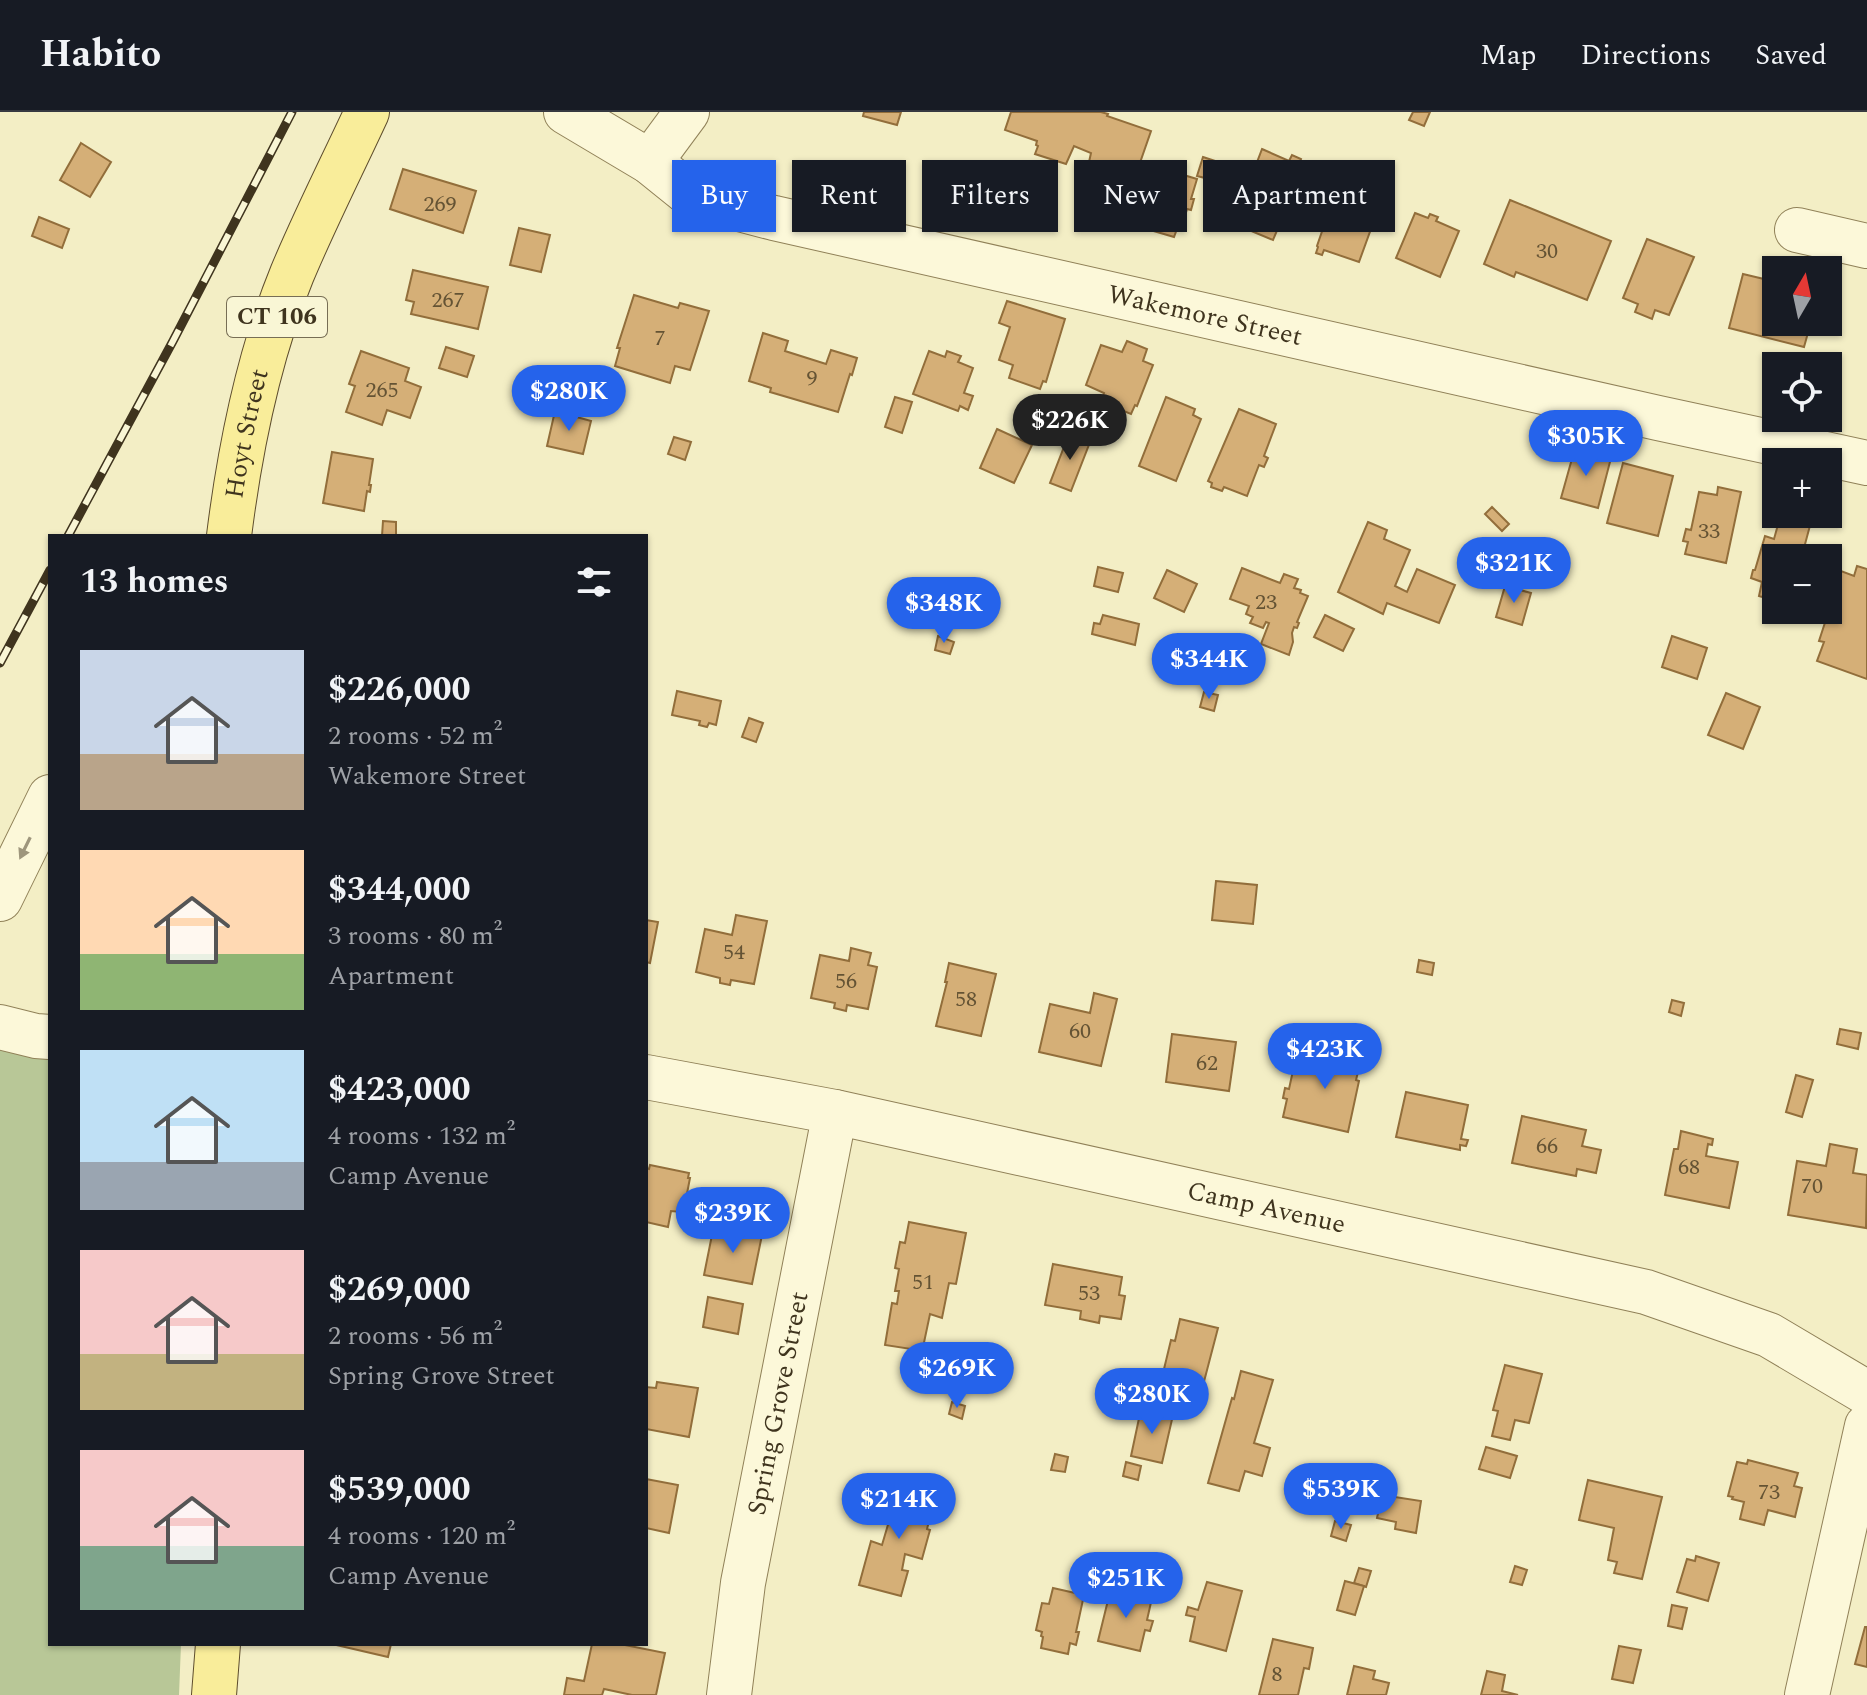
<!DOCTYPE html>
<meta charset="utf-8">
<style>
:root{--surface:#171b24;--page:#20242c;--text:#f1f3f6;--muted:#9ea1a6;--line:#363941;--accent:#2563eb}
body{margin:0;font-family:Spectral,serif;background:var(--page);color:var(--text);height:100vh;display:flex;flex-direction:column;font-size:30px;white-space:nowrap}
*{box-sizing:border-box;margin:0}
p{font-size:26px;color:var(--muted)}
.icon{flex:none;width:44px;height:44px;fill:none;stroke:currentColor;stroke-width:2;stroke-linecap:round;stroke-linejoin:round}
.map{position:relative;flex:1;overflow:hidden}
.sheet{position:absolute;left:48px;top:422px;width:600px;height:1112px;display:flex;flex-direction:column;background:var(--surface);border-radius:0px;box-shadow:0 2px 6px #0004}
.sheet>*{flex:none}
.guide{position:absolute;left:672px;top:48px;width:760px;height:72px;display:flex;gap:16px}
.needle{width:52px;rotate:9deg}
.fabs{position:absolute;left:1762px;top:144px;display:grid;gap:16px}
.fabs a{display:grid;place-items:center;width:80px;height:80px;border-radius:0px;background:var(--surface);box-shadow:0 2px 6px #0004;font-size:40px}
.price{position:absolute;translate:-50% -68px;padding:0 18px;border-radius:28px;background:var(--accent);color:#fff;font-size:26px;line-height:52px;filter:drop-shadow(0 2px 4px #0008)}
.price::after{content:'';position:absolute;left:50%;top:48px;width:24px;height:18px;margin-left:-12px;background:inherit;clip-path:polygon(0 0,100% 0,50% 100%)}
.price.selected{background:#222;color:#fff}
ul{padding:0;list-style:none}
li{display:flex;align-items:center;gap:24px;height:200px;padding:0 32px}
li span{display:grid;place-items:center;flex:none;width:224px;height:160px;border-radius:0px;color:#555}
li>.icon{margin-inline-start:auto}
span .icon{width:96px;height:96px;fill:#fffc;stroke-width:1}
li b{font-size:34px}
h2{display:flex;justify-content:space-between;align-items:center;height:96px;padding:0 32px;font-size:34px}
.pill{padding:0 28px;border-radius:0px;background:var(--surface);box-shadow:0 2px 6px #0004;font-size:28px;line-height:72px}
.pill.selected{background:var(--accent);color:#fff}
header{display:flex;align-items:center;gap:48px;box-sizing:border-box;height:112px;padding:0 40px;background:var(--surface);border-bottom:2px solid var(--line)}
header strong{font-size:38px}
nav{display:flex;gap:44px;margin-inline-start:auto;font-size:28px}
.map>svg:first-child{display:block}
</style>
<header>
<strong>Habito</strong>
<nav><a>Map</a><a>Directions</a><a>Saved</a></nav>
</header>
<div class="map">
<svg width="1867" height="1583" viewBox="0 0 1867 1583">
<rect width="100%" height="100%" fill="#f3eec5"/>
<path fill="#b8c797" d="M0 930 50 944V1532H181L179 1583H0Z"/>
<g fill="#d5af77" stroke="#926e3b" stroke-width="2">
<path d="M864 0H901L897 13 863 4Z"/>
<path d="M1011 0H1101L1108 2 1107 4 1151 19 1135 65 1089 50 1091 41 1074 34 1066 52 1035 42 1038 34 1036 33 1037 29 1005 18Z"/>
<path d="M1413 0H1430L1424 14 1409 8Z"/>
<path d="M81 31 111 50 90 85 60 68Z"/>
<path d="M1262 37 1289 49 1292 43 1301 47 1299 53 1304 55 1273 128 1232 111 1248 70 1245 69 1250 57 1254 58Z"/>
<path d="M1203 45 1218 50 1213 68 1197 64Z"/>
<path d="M403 57 476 79 463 121 390 97Z"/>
<path d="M1170 59 1197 67 1191 87H1194L1191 98 1187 97 1181 118 1177 117 1174 125 1140 115 1155 66 1167 70Z"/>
<path d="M1337 76 1359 84 1355 96 1376 103 1359 150 1324 138 1322 143 1316 141 1318 135 1317 134Z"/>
<path d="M1510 88 1611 129 1587 188 1516 160 1514 165 1484 152Z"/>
<path d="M1415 101 1428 106 1430 102 1438 105 1436 109 1459 119 1440 165 1396 146Z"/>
<path d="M39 105 69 117 62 136 32 124Z"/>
<path d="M519 116 550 123 541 160 510 153Z"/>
<path d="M1647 127 1694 145 1669 203 1655 198 1652 207 1635 200 1638 192 1623 186Z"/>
<path d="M413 158 488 175 478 217 411 202 414 190 406 188Z"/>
<path d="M1743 162 1764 167 1765 164 1776 167V210H1811L1804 235 1729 216Z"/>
<path d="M634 183 678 196 680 191 709 199 690 258 675 254 670 271 615 254 620 236H617Z"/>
<path d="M1007 189 1065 207 1046 270 1043 269 1040 277 1009 266 1013 253 999 248 1010 215 999 211Z"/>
<path d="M763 221 788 229 785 239 826 252 831 238 857 246 852 263 850 262 838 300 770 280 771 276 749 269Z"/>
<path d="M1127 229 1147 237 1143 249 1153 253 1137 294 1135 293 1131 302 1101 290 1104 281 1086 273 1101 233 1122 240Z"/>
<path d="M446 235 474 244 467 265 439 256Z"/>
<path d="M361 239 409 256 405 269 421 275 410 306 387 298 382 313 346 300 355 274 349 272Z"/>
<path d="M929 239 945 245 947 239 961 244 958 250 973 256 964 281 973 284 968 298 960 294 958 299 913 282Z"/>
<path d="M895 285 912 290 902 321 885 315Z"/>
<path d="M1166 285 1195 297 1193 303 1201 307 1176 369 1139 354Z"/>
<path d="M1239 297 1276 312 1264 344 1268 346 1264 355 1259 353 1247 384 1224 375 1222 379 1211 375 1212 371 1208 369Z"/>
<path d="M555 299 591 309 583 342 547 334Z"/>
<path d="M997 317 1032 333 1014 371 980 356Z"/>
<path d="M1069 322 1090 330 1071 379 1050 371Z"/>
<path d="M674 325 691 330 685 348 668 342Z"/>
<path d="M1575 336 1611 346 1598 396 1561 386Z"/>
<path d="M332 340 373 347 369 373H371L370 380 367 379 364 399 323 391Z"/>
<path d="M1623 351 1673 364 1658 424 1607 411Z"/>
<path d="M1718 375 1741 380 1726 451 1685 442 1688 430 1683 429 1686 417 1691 418 1699 380 1717 383Z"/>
<path d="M1492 395 1509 412 1502 419 1485 402Z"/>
<path d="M1781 402H1797L1812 406 1804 436H1806L1803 446H1776V489L1759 484 1762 470 1751 466 1753 458H1755L1765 424 1774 427Z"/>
<path d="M383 409 396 410V424H382Z"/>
<path d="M1368 410 1387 418 1384 427 1410 438 1395 474 1407 480 1417 457 1455 473 1439 511 1387 491 1383 502 1338 480Z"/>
<path d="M1487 436 1498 439 1493 453 1482 449Z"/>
<path d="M1857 454 1867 457V567L1817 549 1824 530 1819 529 1836 477 1828 475 1833 456 1854 464Z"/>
<path d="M1098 455 1123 461 1118 480 1094 474Z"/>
<path d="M1242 456 1280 471 1284 462 1298 467 1294 476 1301 478 1300 481 1308 484 1297 510 1299 511 1297 516 1294 515 1292 521 1293 530 1289 543 1261 532 1269 511 1266 510 1263 516 1250 511 1253 505 1246 502 1249 494 1230 487Z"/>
<path d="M1167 458 1197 472 1184 500 1154 486Z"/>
<path d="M1505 474 1531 481 1522 513 1496 505Z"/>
<path d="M1103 503 1139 512 1135 533 1092 522 1094 511 1100 512Z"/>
<path d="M1325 503 1354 517 1343 539 1314 525Z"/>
<path d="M938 524 954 530 950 542 935 538Z"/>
<path d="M1672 524 1707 536 1697 567 1662 555Z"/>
<path d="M677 579 721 589 716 613 709 611 707 615 699 613 700 609 672 603Z"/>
<path d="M1204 580 1218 583 1214 599 1200 595Z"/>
<path d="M1726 581 1760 595 1743 637 1708 623Z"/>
<path d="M749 606 763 611 756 630 742 625Z"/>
<path d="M1216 769 1257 773 1253 812 1212 808Z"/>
<path d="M736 803 767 809 754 872 731 868 730 873 720 871V866L696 860 705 817 732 823Z"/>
<path d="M646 808 658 810 650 851 646 850Z"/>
<path d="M851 836 871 841 868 853 877 855 868 897 847 893 846 899 834 896 835 891 811 886 820 843 849 849Z"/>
<path d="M1419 848 1434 851 1432 863 1417 860Z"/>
<path d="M949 851 996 862 981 924 936 914 947 870H945Z"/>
<path d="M1094 881 1117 887 1101 954 1039 940 1050 892 1090 901Z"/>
<path d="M1672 888 1684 891 1681 904 1669 900Z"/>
<path d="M1840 917 1861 921 1858 937 1837 932Z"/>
<path d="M1172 922 1236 930 1229 979 1166 970Z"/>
<path d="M1324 935 1362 944 1356 968 1359 969 1348 1020 1283 1005 1287 987 1283 986 1285 976 1289 977 1294 954 1318 959Z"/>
<path d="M1796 963 1813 968 1802 1005 1786 1000Z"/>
<path d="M1406 980 1468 993 1461 1027 1468 1028 1466 1034 1460 1033V1038L1396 1025Z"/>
<path d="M1522 1004 1586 1018 1582 1034 1601 1038 1596 1061 1577 1057 1576 1064 1512 1051Z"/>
<path d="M1681 1019 1713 1027 1712 1033 1708 1032 1706 1044 1738 1050 1729 1096 1665 1083 1674 1037H1678Z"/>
<path d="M1830 1032 1857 1037 1853 1061 1867 1063 1866 1116 1788 1103 1797 1049 1826 1054Z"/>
<path d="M650 1053 689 1061 688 1066H690L684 1097H682L681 1100 671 1099 668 1115 646 1110V1056L649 1057Z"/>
<path d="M909 1110 966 1121 956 1172 949 1171 942 1206 930 1202 922 1240H918V1238L885 1233 892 1191 897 1192 899 1179H895L899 1157 895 1156 900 1130 905 1131Z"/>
<path d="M714 1113 762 1123 752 1172 704 1163Z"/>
<path d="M1053 1152 1122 1165 1119 1183 1125 1184 1121 1207 1100 1204 1099 1211 1080 1207 1081 1199 1045 1193Z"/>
<path d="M708 1185 743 1192 738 1222 703 1215Z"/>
<path d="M1180 1207 1218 1216 1201 1281 1175 1275 1179 1261 1164 1257 1171 1228 1175 1229Z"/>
<path d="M1505 1253 1542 1262 1529 1311 1515 1308 1510 1328 1492 1324 1498 1299 1493 1298Z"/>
<path d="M1241 1259 1273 1268 1254 1331 1270 1336 1262 1364 1245 1359 1239 1379 1208 1371 1232 1286 1234 1287Z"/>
<path d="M657 1270 698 1276 689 1325 646 1317V1275L656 1276Z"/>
<path d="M952 1290 965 1294 962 1307 949 1302Z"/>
<path d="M1141 1297 1173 1303 1162 1351 1131 1344Z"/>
<path d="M1486 1335 1517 1344 1510 1366 1479 1357Z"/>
<path d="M1055 1342 1068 1345 1065 1360 1051 1358Z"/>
<path d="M1748 1348 1798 1361 1794 1374 1802 1376 1795 1405 1768 1398 1764 1413 1740 1407 1744 1390 1732 1387 1733 1385 1728 1384 1737 1350 1747 1352Z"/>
<path d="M1126 1350 1141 1354 1138 1368 1123 1364Z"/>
<path d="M1338 1361 1355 1365 1349 1384 1333 1380Z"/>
<path d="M646 1367 678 1373 669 1421 646 1416Z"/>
<path d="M1588 1368 1662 1385 1642 1467 1614 1461 1617 1450 1608 1448 1614 1416 1579 1408Z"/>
<path d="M900 1372 936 1382 927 1417 930 1418 922 1447 905 1442 902 1458 908 1459 901 1484 859 1473 871 1429 882 1433Z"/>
<path d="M1382 1383 1421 1389 1416 1421 1395 1417 1396 1410 1377 1406Z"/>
<path d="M1335 1409 1351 1413 1346 1429 1331 1424Z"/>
<path d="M1696 1444 1719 1451 1708 1489 1677 1480 1687 1447 1695 1449Z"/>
<path d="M1515 1454 1527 1458 1522 1473 1510 1470Z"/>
<path d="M1359 1456 1371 1459 1366 1475 1354 1471Z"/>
<path d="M1345 1469 1364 1474 1355 1503 1337 1498Z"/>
<path d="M1207 1470 1242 1479 1226 1539 1190 1529 1195 1505 1186 1503 1188 1495 1198 1498Z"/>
<path d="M1053 1476 1084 1483 1076 1520H1079L1076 1533 1070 1531 1068 1542 1041 1536 1043 1525 1041 1524 1042 1520 1036 1518 1042 1491 1049 1492Z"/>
<path d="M1111 1476 1152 1486 1147 1508 1153 1509 1150 1519 1145 1518 1140 1539 1098 1529Z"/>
<path d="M1672 1493 1687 1496 1682 1517 1668 1514Z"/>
<path d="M1865 1515H1867V1555L1855 1552Z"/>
<path d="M1273 1527 1313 1536 1309 1557 1304 1556 1298 1583H1259Z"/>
<path d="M332 1532H391L388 1545Z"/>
<path d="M592 1532H620L665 1541 656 1583H632L604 1577 602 1583H564L567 1566 584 1569Z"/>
<path d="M1619 1534 1641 1538 1633 1571 1612 1567Z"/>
<path d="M1354 1554 1375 1559 1373 1567 1389 1571 1386 1583H1347Z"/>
<path d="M1487 1559 1505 1563 1502 1579 1518 1583H1481Z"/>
</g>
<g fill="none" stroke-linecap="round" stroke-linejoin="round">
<defs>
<g id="minor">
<path id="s1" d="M566 0 650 50 686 79 728 94 774 106 1658 306 1867 351"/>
<path d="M650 50 687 0"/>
<path d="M1797 118 1867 134"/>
<path d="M0 787 50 685"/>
<path d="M0 915 36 924 50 925"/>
<path id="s2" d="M646 965 835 1000 1646 1180 1769 1223 1867 1281"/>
<path id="s3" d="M729 1583 743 1471 835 1000"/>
<path d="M1807 1583 1867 1314"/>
</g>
<g id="major">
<path id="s4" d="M229 424C240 336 258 245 292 162 315 107 342 54 367 0"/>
<path d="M214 1583 218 1532"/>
</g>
</defs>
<use href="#minor" stroke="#908158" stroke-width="46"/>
<use href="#major" stroke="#5e4d2d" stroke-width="46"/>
<use href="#minor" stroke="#fcf8d9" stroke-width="44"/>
<use href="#major" stroke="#f9ed9a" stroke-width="44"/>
<defs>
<g id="rail">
<path d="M68 424 173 229 292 0"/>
<path d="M0 551 50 458"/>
</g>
</defs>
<use href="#rail" stroke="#3f341e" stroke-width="9"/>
<use href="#rail" stroke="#f9f6d5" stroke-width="6" stroke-dasharray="18" stroke-linecap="butt"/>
</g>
<defs><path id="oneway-solid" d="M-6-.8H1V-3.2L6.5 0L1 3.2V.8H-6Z" transform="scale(2)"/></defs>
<use fill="#9e967c" href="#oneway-solid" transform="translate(25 736) rotate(116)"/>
<g text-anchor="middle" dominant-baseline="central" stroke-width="6" stroke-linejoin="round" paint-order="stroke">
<g font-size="22" fill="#645334">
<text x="440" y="92">269</text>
<text x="1547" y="139">30</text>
<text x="448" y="188">267</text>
<text x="660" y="226">7</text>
<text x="812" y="266">9</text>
<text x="382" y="278">265</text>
<text x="1709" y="419">33</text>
<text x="1266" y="490">23</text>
<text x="734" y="840">54</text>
<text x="846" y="869">56</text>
<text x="966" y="887">58</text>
<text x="1080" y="919">60</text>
<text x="1207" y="951">62</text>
<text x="1547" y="1034">66</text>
<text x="1689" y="1055">68</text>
<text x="1812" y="1074">70</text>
<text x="923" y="1170">51</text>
<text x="1089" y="1181">53</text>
<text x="1769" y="1380">73</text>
<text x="1277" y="1562">8</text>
</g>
<rect fill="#f9f6d5" stroke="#776e55" stroke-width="2" x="227" y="185" width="100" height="40" rx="6"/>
<g font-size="24" font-weight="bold" fill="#3f341e">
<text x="277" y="205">CT 106</text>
</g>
<g font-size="26" fill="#3f341e" stroke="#f9f6d5">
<text stroke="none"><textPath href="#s1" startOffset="678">Wakemore Street</textPath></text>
<text stroke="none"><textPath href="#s4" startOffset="104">Hoyt Street</textPath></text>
<text stroke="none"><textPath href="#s2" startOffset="634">Camp Avenue</textPath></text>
<text stroke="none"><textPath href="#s3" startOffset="296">Spring Grove Street</textPath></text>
</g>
</g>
</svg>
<div class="fabs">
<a><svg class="needle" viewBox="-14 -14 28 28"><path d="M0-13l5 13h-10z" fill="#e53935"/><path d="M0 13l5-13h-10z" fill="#9ea1a6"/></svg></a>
<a><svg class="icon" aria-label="locate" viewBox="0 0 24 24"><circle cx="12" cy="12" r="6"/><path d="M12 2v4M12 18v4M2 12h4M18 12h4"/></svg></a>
<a>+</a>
<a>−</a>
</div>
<b class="price" style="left:569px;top:321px">$280K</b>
<b class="price selected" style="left:1070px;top:350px">$226K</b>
<b class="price" style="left:1586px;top:366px">$305K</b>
<b class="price" style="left:1514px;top:493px">$321K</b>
<b class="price" style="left:944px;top:533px">$348K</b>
<b class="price" style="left:1209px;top:589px">$344K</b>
<b class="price" style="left:1325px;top:979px">$423K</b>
<b class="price" style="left:733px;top:1143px">$239K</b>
<b class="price" style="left:957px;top:1298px">$269K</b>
<b class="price" style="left:1152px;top:1324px">$280K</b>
<b class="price" style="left:1341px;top:1419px">$539K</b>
<b class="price" style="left:899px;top:1429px">$214K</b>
<b class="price" style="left:1126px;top:1508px">$251K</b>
<div class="guide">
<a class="pill selected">Buy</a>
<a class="pill">Rent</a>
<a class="pill">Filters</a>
<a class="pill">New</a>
<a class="pill">Apartment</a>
</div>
<section class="sheet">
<h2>13 homes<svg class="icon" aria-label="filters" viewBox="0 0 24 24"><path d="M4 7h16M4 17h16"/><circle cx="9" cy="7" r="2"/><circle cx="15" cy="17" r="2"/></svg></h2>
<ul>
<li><span style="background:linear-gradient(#c9d6e8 65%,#b9a48a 0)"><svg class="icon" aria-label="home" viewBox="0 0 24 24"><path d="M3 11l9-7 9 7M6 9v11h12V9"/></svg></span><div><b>$226,000</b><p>2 rooms · 52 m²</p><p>Wakemore Street</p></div></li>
<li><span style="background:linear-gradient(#ffd9b3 65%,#8fb573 0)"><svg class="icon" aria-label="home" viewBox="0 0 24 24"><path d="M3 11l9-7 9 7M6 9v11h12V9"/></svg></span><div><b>$344,000</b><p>3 rooms · 80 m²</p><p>Apartment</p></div></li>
<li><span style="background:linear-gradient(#bfe0f5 70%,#9aa5b1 0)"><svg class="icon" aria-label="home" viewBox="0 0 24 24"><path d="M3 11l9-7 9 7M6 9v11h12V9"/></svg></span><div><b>$423,000</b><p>4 rooms · 132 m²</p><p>Camp Avenue</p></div></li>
<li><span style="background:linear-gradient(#f6c9c9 65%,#c2b280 0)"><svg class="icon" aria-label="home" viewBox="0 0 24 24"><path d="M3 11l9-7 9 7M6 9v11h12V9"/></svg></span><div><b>$269,000</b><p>2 rooms · 56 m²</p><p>Spring Grove Street</p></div></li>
<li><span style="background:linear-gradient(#f6c9c9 60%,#7fa58c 0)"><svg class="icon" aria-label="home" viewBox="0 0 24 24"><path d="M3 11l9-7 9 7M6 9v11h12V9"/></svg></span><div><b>$539,000</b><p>4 rooms · 120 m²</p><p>Camp Avenue</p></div></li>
</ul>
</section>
</div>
